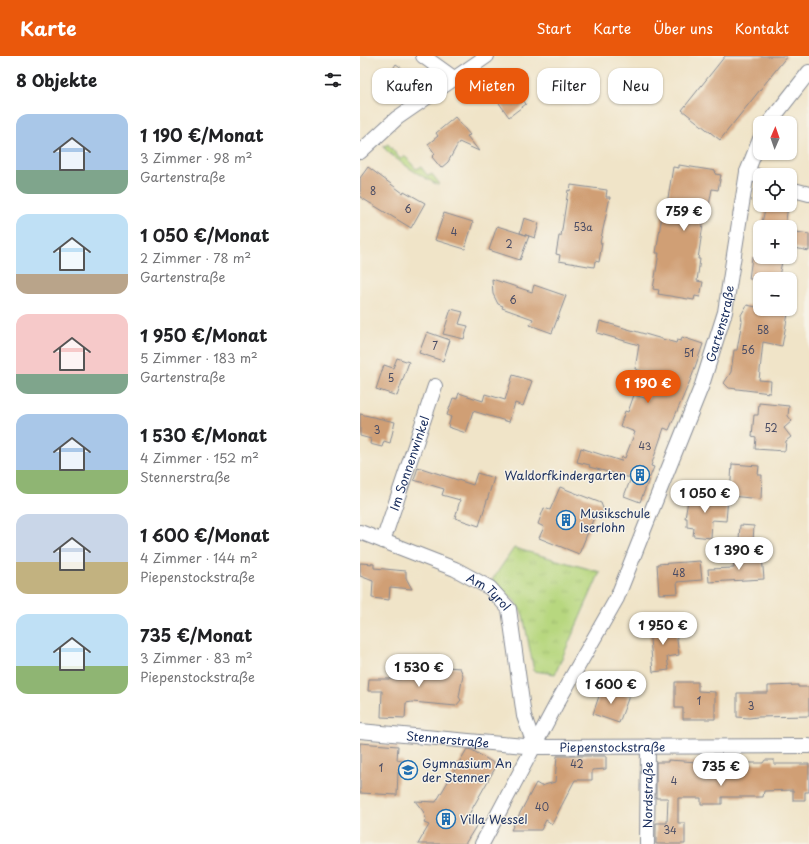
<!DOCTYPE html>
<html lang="de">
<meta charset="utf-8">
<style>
:root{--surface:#fff;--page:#f6f6f6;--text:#202124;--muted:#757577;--accent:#ea580c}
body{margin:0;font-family:"Playpen Sans",sans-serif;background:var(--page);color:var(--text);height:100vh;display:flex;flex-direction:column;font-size:15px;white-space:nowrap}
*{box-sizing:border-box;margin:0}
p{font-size:13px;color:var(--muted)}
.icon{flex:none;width:22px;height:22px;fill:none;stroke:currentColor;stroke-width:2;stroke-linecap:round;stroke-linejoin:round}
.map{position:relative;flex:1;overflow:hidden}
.sheet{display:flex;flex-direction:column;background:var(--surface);width:360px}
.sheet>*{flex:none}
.top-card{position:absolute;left:12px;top:12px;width:377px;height:36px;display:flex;gap:8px}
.needle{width:26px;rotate:2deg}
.tools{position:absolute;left:393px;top:60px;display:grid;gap:8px}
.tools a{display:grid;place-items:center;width:44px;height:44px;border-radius:8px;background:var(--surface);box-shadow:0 1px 3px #0004;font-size:20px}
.price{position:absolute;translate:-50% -34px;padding:0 9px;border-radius:14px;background:#fff;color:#222;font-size:13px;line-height:26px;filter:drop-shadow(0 1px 2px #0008)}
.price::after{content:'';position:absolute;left:50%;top:24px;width:12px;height:9px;margin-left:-6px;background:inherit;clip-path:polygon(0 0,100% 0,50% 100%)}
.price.selected{background:var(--accent);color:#fff}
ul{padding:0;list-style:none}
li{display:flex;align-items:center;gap:12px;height:100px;padding:0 16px}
li span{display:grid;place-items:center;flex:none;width:112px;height:80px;border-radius:12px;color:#555}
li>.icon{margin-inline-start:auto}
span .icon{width:48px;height:48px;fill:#fffc;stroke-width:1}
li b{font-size:17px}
h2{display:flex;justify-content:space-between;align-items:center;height:48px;padding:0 16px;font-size:17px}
.tag{padding:0 14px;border-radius:12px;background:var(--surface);box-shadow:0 1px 3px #0004;font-size:14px;line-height:36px}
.tag.selected{background:var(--accent);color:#fff}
header{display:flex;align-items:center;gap:24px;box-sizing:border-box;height:56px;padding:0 20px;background:var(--accent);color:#fff}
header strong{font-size:19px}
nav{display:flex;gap:22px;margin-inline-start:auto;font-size:14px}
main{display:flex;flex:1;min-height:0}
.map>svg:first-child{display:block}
</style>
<header>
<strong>Karte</strong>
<nav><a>Start</a><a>Karte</a><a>Über uns</a><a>Kontakt</a></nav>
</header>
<main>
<section class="sheet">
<h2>8 Objekte<svg class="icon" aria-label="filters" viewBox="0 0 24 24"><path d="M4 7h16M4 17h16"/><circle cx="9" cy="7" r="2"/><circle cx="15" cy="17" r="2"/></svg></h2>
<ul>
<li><span style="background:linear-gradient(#a9c7e8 70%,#7fa58c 0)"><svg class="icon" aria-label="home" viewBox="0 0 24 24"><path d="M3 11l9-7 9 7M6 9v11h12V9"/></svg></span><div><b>1 190 €/Monat</b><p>3 Zimmer · 98 m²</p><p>Gartenstraße</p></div></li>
<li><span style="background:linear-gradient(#bfe0f5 75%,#b9a48a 0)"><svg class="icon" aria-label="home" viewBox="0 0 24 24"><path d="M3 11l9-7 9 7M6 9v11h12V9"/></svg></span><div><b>1 050 €/Monat</b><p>2 Zimmer · 78 m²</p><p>Gartenstraße</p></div></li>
<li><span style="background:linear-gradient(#f6c9c9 75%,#7fa58c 0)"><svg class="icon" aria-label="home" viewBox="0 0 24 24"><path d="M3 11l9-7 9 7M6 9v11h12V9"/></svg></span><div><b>1 950 €/Monat</b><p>5 Zimmer · 183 m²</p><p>Gartenstraße</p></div></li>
<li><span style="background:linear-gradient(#a9c7e8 70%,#8fb573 0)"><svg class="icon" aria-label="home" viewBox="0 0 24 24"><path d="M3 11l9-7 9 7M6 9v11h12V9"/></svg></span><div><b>1 530 €/Monat</b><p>4 Zimmer · 152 m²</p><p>Stennerstraße</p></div></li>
<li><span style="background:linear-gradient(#c9d6e8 60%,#c2b280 0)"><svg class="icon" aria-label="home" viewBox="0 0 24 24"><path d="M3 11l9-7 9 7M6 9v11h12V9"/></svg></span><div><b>1 600 €/Monat</b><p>4 Zimmer · 144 m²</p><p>Piepenstockstraße</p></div></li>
<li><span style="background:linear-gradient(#bfe0f5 65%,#8fb573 0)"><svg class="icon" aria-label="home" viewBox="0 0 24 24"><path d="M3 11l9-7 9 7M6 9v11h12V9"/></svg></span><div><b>735 €/Monat</b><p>3 Zimmer · 83 m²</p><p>Piepenstockstraße</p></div></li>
</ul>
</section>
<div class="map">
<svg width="449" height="788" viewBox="0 0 449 788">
<defs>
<pattern id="park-tufts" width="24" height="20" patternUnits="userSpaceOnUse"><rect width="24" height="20" fill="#b7d77f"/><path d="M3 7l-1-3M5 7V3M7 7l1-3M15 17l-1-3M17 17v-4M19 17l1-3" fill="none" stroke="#9db970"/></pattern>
</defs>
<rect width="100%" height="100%" fill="#f7f3e8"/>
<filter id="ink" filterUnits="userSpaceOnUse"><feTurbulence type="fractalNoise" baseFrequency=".025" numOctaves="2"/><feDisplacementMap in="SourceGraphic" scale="8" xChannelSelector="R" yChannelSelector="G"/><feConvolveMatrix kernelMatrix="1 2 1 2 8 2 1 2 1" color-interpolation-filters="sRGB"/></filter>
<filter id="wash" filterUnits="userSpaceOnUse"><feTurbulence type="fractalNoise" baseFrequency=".012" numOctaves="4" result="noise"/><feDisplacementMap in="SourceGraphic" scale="16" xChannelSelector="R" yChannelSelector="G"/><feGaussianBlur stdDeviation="0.9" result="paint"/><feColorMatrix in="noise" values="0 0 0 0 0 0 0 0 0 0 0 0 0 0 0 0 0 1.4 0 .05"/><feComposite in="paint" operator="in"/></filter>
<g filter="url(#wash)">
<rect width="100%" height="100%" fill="#f0e4c8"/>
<path fill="#b7d77f" stroke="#69836e" d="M28 88 40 103 45 100 56 113 61 111 68 120 72 118 79 127 78 129C58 118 39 107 23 91Z"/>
<path fill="url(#park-tufts)" stroke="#69836e" d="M154 492 240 516 195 618 174 615 163 559 155 545 132 524Z"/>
<g id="blocks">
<g fill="#d09f75">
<path d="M365 0H427L360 84 322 54Z"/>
<path d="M36 8 52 19 38 41 19 29 28 15 30 17Z"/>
<path d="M145 18 166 48 149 61 127 30Z"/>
<path d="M95 61 110 79 107 80 119 95 99 86 88 106 81 112 72 101 75 98 68 88 78 80 76 77Z"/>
<path d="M319 109 356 115 355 118 361 119 358 134 352 133 348 155H345L338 203H340L337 225 343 226 340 241 335 240 334 244 298 238 299 234 293 233 299 197H296L304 147 307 148 313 111 319 112Z"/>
<path d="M8 111 43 137 44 135 65 147 51 172 0 141V122Z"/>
<path d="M211 129 247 134 246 141H250L240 187H242L239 206 235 205 234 211 199 205 200 199 196 198 199 180H201L208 134 210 135Z"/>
<path d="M406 149 428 150 425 171H401Z"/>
<path d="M84 157 113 166 105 193 75 184Z"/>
<path d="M164 162 179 167 175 182 160 177Z"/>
<path d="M137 170 169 180 160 204 129 194Z"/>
<path d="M430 175 449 178V195L430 191Z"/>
<path d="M392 201H423L419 220 415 219V223H389Z"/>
<path d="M132 223 172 236 174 229 206 240 192 277 170 269 173 263 142 252 143 250 138 248 133 238Z"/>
<path d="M387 249 428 258 422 290 403 286 399 324 411 325 410 337 369 332 364 327 371 316 374 294H377L382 265 381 259Z"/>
<path d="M91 253 103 256 99 268 108 270 104 283 83 278Z"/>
<path d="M240 265 316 287 317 284 321 285 322 281 343 288 332 320 309 374 304 372 291 410 294 411 280 446 264 440 271 422 229 411 230 409 217 406 221 392 261 405 262 401 265 402 275 376 260 370 265 355 268 356 274 339 288 343 298 320 275 313 279 289 237 277Z"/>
<path d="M67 276 90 284 83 305 59 297Z"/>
<path d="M37 302 49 306 37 340 16 333 24 309 33 312Z"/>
<path d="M153 319 172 325 163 350 155 347 149 366 113 355 106 377 88 371 91 361 87 359 93 342 97 343 99 337 123 345 125 338 145 344Z"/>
<path d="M399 347 429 350 428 360 432 365 424 372 431 381 426 385 425 395 395 393 396 381 392 380 393 369 394 359H398Z"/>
<path d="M0 358 35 366 30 387 24 385 22 391 10 388 11 383 0 380Z"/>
<path d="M372 408 399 410 398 419H402L401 443 370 440Z"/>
<path d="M58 411 113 429 117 417 134 422 119 470 95 462 100 444 82 439 84 433 54 424Z"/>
<path d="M200 431 241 447 244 455 235 459 219 498 179 482 184 471 178 468 184 452 190 454Z"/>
<path d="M329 439 368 442 366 465 352 464 351 482 333 480 334 472 327 471V462H325Z"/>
<path d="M380 469 394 470 393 485 379 484Z"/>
<path d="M402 500 404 523 349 526 348 513 374 512 373 503Z"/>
<path d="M340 505 342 524 317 526 318 537 299 538 297 508Z"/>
<path d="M0 507 14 508V512L46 515V522L52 533 30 531 29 544 12 542 13 525 0 520Z"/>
<path d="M315 569 319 599 307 601 309 614 293 616 289 572Z"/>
<path d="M72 605 87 606 86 611 100 612 103 619 99 641 101 644 96 650 52 646 46 647 45 662 21 661 22 635H8L9 623H41V608L72 609Z"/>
<path d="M315 626H338V635L355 636V663H323V652H315Z"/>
<path d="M438 629V631H449V660L397 661 389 662 377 661V637H408V630Z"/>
<path d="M242 631 269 640 259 667 233 658Z"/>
<path d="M0 687 38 690 37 704 43 705 42 717 38 716 37 739 0 737Z"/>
<path d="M107 693 112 694 137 709 108 760 118 767 105 788H58L69 769 64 767 66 763 63 755 55 745 76 746Z"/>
<path d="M197 700H246V713L232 714V724H215L192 768 186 764 181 774H151L176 727 181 730 195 726Z"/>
<path d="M308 704 353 707 355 704H360L363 707H403L405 704H414V708H449V736H445V744H433V734L404 735 403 741H362V748H341V742H318V767H325V788H296V767H307L308 742H296V706H308Z"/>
</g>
</g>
</g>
<g filter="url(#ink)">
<use href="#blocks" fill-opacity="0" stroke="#868a93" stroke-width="1"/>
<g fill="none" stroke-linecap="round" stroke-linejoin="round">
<defs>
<g id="street">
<path d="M63 0 95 23"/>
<path d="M409 67 449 16"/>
<path d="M0 96 37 62 127 0"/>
<path d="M387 116 400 121"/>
<path d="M430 133 449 138"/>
<path id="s1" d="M0 476 95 513 130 532 149 553 164 660 175 691"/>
<path id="s2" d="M23 485 75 330"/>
<path id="s3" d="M0 675 175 691 449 690"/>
<path id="s4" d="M122 788 197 647 257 542 291 456 342 329 365 256 387 116 400 83"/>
<path id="s5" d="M287 788 288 690"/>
</g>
</defs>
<use href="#street" stroke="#868a93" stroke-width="16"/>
<use href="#street" stroke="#fff" stroke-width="14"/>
</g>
</g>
<defs>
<symbol id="building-ring" viewBox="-11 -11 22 22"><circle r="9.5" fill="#f7f3e8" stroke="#1f6fb2" stroke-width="1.5"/><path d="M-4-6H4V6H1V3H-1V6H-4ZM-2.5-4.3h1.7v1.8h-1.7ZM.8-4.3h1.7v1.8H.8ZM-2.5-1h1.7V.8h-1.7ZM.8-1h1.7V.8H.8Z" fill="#1f6fb2"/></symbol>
<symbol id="school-ring" viewBox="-11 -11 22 22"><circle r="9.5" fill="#f7f3e8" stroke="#1f6fb2" stroke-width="1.5"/><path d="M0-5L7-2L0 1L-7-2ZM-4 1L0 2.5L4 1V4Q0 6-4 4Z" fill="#1f6fb2"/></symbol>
</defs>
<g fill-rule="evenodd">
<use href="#building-ring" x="269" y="408" width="22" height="22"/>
<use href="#building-ring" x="195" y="453" width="22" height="22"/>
<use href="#school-ring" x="37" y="703" width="22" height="22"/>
<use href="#building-ring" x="75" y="752" width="22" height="22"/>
</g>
<g text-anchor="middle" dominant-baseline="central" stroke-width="3" stroke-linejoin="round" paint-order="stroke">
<g font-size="10" fill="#484b64">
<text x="13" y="134">8</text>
<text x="48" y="152">6</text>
<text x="223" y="170">53a</text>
<text x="94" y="175">4</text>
<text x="149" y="187">2</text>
<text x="153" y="243">6</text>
<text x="403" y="273">58</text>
<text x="75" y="289">7</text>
<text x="388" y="293">56</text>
<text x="329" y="296">51</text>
<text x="31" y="321">5</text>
<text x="411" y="371">52</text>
<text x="17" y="373">3</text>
<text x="285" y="389">43</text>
<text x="319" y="516">48</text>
<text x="339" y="644">1</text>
<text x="391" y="649">3</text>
<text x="217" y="707">42</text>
<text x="21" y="711">1</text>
<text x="314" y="724">4</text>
<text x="182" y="750">40</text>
<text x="310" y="773">34</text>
</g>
<g font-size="12" fill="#1b2f5e" stroke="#f7f3e8">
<text stroke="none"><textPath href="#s4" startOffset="574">Gartenstraße</textPath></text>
<text stroke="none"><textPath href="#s2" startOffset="82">Im Sonnenwinkel</textPath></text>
<text stroke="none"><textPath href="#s1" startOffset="143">Am Tyrol</textPath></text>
<text stroke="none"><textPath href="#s3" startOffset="88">Stennerstraße</textPath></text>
<text stroke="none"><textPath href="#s3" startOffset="253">Piepenstockstraße</textPath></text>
<text stroke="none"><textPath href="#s5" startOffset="49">Nordstraße</textPath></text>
</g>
<g font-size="12" fill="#1b2f5e" stroke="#f7f3e8" text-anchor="start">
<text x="266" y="419" text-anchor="end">Waldorfkindergarten</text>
<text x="220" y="457">Musikschule<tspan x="220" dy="14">Iserlohn</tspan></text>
<text x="62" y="707">Gymnasium An<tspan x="62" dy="14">der Stenner</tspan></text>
<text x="100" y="763">Villa Wessel</text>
</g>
</g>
</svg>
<div class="tools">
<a><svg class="needle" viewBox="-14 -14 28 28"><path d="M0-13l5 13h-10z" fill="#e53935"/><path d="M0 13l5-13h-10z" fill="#757577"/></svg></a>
<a><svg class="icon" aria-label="locate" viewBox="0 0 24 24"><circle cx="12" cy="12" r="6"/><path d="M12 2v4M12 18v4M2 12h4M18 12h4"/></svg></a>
<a>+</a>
<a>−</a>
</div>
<b class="price" style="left:324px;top:176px">759 €</b>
<b class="price selected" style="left:288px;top:348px">1 190 €</b>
<b class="price" style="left:345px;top:458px">1 050 €</b>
<b class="price" style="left:379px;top:515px">1 390 €</b>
<b class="price" style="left:303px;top:590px">1 950 €</b>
<b class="price" style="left:59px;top:632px">1 530 €</b>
<b class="price" style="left:251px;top:649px">1 600 €</b>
<b class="price" style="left:361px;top:731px">735 €</b>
<div class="top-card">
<a class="tag">Kaufen</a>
<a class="tag selected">Mieten</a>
<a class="tag">Filter</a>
<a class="tag">Neu</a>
</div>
</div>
</main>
